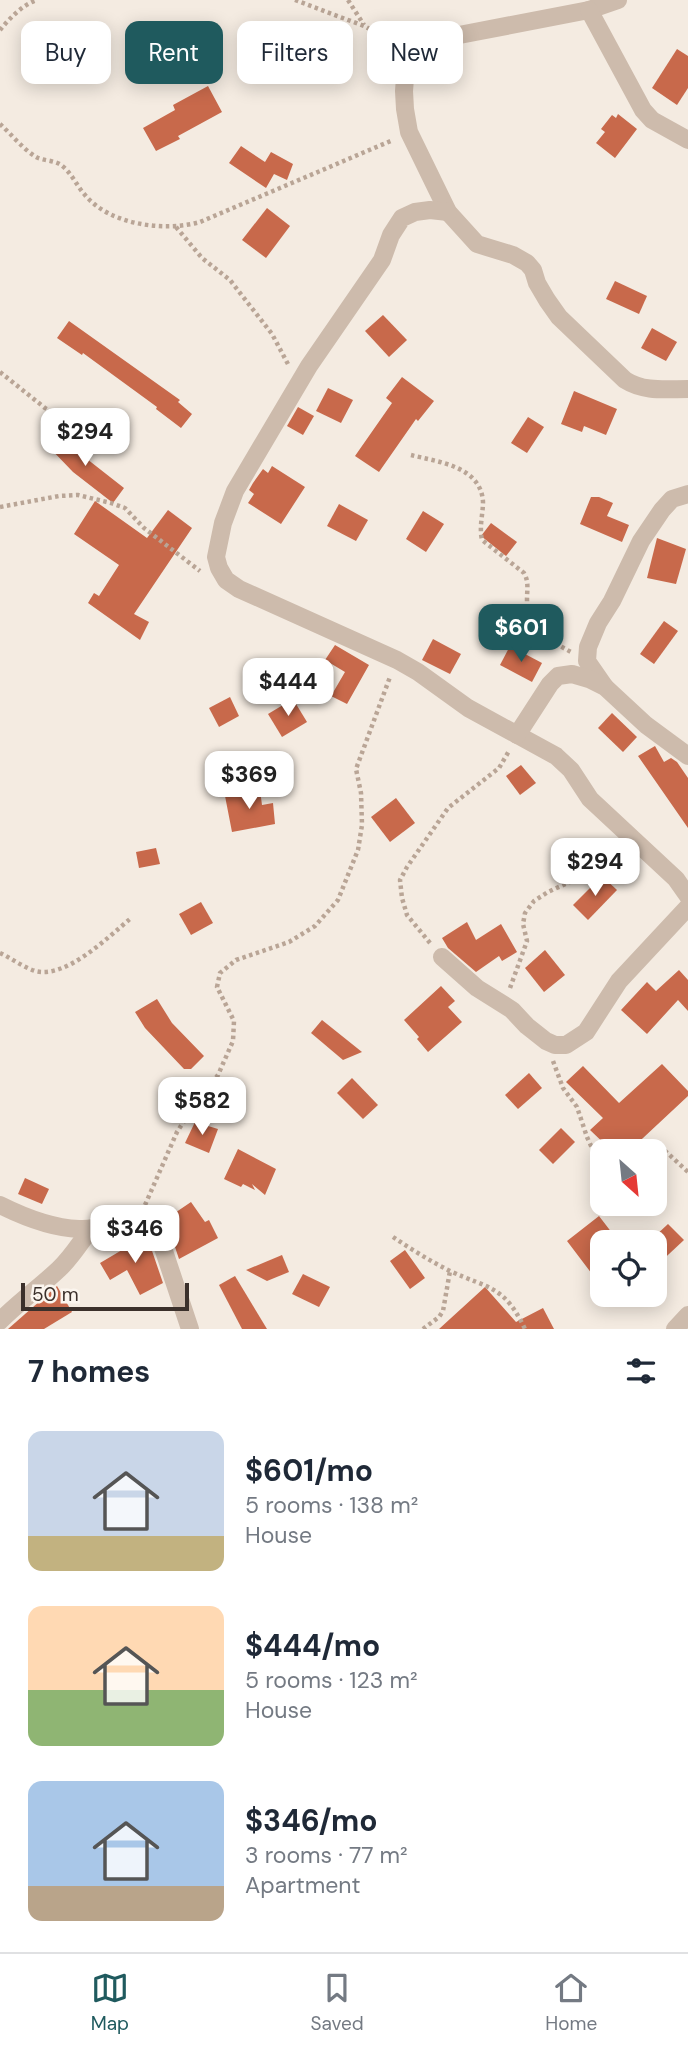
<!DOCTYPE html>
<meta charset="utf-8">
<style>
:root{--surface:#fff;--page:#f6f6f7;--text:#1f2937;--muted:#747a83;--line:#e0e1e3;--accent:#1f5a5e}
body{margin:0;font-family:"DM Sans",sans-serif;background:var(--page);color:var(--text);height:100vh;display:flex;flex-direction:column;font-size:26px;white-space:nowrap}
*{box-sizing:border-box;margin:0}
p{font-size:23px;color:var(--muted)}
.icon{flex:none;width:38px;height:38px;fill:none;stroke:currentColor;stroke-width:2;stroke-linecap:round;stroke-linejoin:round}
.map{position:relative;height:1329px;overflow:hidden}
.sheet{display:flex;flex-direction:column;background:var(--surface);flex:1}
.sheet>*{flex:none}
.hud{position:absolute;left:21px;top:21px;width:648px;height:63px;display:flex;gap:14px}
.needle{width:46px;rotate:153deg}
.buttons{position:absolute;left:590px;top:1139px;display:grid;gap:14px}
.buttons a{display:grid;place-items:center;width:77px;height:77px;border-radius:14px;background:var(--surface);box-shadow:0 4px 18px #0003;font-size:35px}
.scale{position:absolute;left:21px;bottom:18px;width:168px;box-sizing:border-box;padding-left:7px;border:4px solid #3b302b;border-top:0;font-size:19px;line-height:24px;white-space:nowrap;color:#3b302b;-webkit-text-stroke:5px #fbf5ee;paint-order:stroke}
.price{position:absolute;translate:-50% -60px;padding:0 16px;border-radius:14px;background:#fff;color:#222;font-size:23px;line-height:46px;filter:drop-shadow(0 2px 4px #0008)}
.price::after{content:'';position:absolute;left:50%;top:42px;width:21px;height:16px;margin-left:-10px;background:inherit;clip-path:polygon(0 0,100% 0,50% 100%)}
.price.current{background:var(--accent);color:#fff}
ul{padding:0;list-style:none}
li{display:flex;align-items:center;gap:21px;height:175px;padding:0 28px}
li span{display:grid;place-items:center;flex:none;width:196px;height:140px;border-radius:14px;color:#555}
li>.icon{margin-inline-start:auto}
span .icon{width:84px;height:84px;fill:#fffc;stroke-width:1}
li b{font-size:30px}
h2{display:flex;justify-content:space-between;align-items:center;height:84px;padding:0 28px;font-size:30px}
.chip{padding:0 24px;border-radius:14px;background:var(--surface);box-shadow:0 4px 18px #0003;font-size:24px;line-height:63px}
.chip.current{background:var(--accent);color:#fff}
.menu{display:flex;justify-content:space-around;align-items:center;height:98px;border-top:2px solid var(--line);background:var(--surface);font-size:19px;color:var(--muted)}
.menu a{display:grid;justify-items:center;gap:4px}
.menu .current{color:var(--accent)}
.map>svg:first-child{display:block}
</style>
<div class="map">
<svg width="688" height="1329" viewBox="0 0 688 1329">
<rect width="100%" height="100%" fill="#f4ebe1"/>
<g fill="#c8694b">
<path d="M677 49 688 56V88L677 105 652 88Z"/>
<path d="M208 86 222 112 178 136 180 139 156 151 143 128 175 110 173 105Z"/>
<path d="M618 114 637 129 615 158 596 143 605 132 601 129 612 115 616 118Z"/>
<path d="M241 146 265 162 271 152 293 164 287 180 274 174 266 188 229 163Z"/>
<path d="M267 208 290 226 266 258 242 240Z"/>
<path d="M615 281 647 296 639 314 606 299Z"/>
<path d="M383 315 407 340 389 357 365 331Z"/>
<path d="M69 321 180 400 178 402 192 414 181 428 156 409 157 407 83 353 82 355 57 338Z"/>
<path d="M652 328 677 342 666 361 641 348Z"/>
<path d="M402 377 434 401 418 421 416 419 379 472 355 456 392 403 386 398Z"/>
<path d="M328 388 353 400 341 423 316 411Z"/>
<path d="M574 391 617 409 606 435 584 426 582 432 561 424Z"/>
<path d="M298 407 314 416 303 435 287 426Z"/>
<path d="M528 417 544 427 527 453 511 443Z"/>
<path d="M62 432 87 459 124 488 113 503 73 472 48 446Z"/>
<path d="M272 466 305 487 281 524 248 503 254 494 249 490 253 483 263 469 268 473Z"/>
<path d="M591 497H599L613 503 607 516 629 525 622 542 580 524Z"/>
<path d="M95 501 147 538 168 510 192 528 134 614 149 622 140 640 88 603 94 593 99 596 119 565 74 534Z"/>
<path d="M339 504 368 520 356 541 327 526Z"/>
<path d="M423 511 444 524 426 552 406 539Z"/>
<path d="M491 523 517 542 506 556 481 536Z"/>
<path d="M657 538 686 549 676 584 647 578Z"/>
<path d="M664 621 678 631 654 664 640 654Z"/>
<path d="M433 639 461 654 450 674 422 660Z"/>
<path d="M335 645 369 665 347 704 331 696 345 672 325 660Z"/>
<path d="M510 646 542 663 532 682 500 665Z"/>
<path d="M230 697 239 716 219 727 209 708Z"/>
<path d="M293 699 307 722 282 737 268 714Z"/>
<path d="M612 713 637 737 623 752 598 728Z"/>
<path d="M655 746 664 762 671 758 677 762 688 778V828L638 756Z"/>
<path d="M521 765 536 783 520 795 506 776Z"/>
<path d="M260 790 262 805 273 803 275 824 232 832 225 796Z"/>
<path d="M396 798 415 823 390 842 371 817Z"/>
<path d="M156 848 160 864 139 868 136 852Z"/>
<path d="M602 876 617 890 588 920 573 905Z"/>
<path d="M201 902 213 923 191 935 179 914Z"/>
<path d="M467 922 476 940 501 924 517 952 502 961 499 956 476 972 448 948 442 938Z"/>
<path d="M545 950 565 975 544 992 525 968Z"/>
<path d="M679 970 688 980V1011L678 1000 647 1034 621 1010 647 982 656 991Z"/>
<path d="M441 986 455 1001 448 1007 462 1022 428 1052 417 1039 419 1037 404 1020Z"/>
<path d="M157 999 172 1023 204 1056 191 1069H184L145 1028 135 1012Z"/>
<path d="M322 1020 362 1052 343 1060 311 1033Z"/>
<path d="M662 1064 688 1091V1096L628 1152 620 1143 612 1151 590 1130 603 1118 566 1082 583 1066 619 1103Z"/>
<path d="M529 1073 542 1088 518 1109 505 1095Z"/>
<path d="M352 1078 378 1105 363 1119 337 1093Z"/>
<path d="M195 1122 218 1129 209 1153 185 1143Z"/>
<path d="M561 1128 575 1142 553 1164 539 1150Z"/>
<path d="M238 1149 276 1169 265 1195 252 1184 255 1190 243 1184 241 1187 224 1179Z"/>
<path d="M25 1178 49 1189 42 1204 18 1194Z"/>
<path d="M191 1202 205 1222 209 1220 218 1238 179 1259 171 1235 160 1223Z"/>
<path d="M599 1216 619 1242H602V1267L592 1274 567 1241Z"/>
<path d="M668 1224 684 1240 654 1268V1237Z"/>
<path d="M141 1236 150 1245 163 1283 140 1295 127 1270 110 1280 100 1263 122 1250 119 1246 135 1237 136 1239Z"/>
<path d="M405 1250 425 1278 410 1289 390 1261Z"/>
<path d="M282 1255 289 1272 267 1281 246 1270Z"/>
<path d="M303 1274 330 1287 319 1307 292 1294Z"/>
<path d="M235 1276 267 1329H242L219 1285Z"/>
<path d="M57 1286 72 1312 44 1329H8Z"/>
<path d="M485 1287 516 1322 543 1308 554 1329H439Z"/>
</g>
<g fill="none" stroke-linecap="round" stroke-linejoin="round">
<g stroke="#b9a596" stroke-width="4.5" stroke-dasharray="3.5 3.5" stroke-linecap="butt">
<path d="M295 0 364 26 397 44"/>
<path d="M348 0 364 25"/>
<path d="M0 30C10 18 22 5 37 0"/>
<path d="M0 124C11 134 23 149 36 157 43 161 54 160 61 165 72 173 76 185 85 195 110 225 164 232 200 222L393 140"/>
<path d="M176 227 202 258 230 280 272 334 289 366"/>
<path d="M0 372 45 408 79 426"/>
<path d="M411 455C438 462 481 466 483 502 483 514 479 527 482 540L524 573C529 582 527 589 527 600 527 626 550 641 571 652"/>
<path d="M0 507 59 496 78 495 111 503 125 508 144 528 200 571"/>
<path d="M430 943 407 915 402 898 400 880 407 867 448 808 499 768 509 751"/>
<path d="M0 953C11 958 23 967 35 971 66 979 107 938 130 919"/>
<path d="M510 988 527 941 523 924 525 913 534 901 548 892 591 872 620 850"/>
<path d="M553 1061 563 1088 577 1107 587 1137 592 1148 602 1156"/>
<path d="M639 1152 655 1146 662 1148 688 1172"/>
<path d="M145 1205 177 1132 197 1101 218 1075 233 1041 234 1021 217 987 220 973 236 960 289 942 315 926 338 900 358 850 362 825 361 793 356 769 390 677"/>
<path d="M393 1237C411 1249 430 1261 450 1271 489 1289 504 1285 525 1329"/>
<path d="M423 1329 439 1317 443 1311 450 1271"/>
</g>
<g stroke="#cdbbac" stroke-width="18">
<path d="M618 0 589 10 428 41 411 51 406 65 404 91 405 109 409 132 448 212 477 244 513 255 527 263 533 270 537 283 547 300 559 317 625 380C644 392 665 389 688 389"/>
<path d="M589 10 643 110 652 120 688 140"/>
<path d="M448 212 430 210 415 212 402 218 391 235 382 260 309 366 235 491 223 523 216 557 219 568 226 580 239 589 397 660 418 672 468 708 556 756 571 770 590 799 676 879 688 896"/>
<path d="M605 687 587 661 588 647 598 623 612 601 641 541 662 510 672 499 688 494"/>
<path d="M517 735 550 684 558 676 572 674 589 679 605 687 646 725 688 756"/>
<path d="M442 957 477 988 512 1010 527 1026 546 1041 555 1045H566L586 1032 619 981 688 907"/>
<path d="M0 1205C24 1217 52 1228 79 1229 112 1231 135 1206 160 1239L190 1329"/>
<path d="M0 1321C19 1302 40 1287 59 1269 71 1258 80 1243 90 1230"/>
<path d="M675 1329 688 1315"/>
</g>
</g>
</svg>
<div class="buttons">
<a><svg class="needle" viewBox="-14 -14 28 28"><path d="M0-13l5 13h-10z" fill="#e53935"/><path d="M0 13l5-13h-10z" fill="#747a83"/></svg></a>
<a><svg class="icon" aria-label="locate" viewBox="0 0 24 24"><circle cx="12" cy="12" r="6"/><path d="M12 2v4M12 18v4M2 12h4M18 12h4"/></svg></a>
</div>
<div class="scale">50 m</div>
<b class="price" style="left:85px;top:468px">$294</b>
<b class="price current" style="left:521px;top:664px">$601</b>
<b class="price" style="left:288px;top:718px">$444</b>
<b class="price" style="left:249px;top:811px">$369</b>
<b class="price" style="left:595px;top:898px">$294</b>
<b class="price" style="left:202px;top:1137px">$582</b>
<b class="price" style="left:135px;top:1265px">$346</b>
<div class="hud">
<a class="chip">Buy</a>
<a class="chip current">Rent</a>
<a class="chip">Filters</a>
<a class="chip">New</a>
</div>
</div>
<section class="sheet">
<h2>7 homes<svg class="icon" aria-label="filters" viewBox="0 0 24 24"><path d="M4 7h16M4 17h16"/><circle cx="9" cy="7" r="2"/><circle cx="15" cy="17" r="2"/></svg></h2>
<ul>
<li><span style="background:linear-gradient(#c9d6e8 75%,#c2b280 0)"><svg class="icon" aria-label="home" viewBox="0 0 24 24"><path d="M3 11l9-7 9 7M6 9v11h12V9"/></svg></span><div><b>$601/mo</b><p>5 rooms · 138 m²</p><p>House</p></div></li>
<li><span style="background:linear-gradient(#ffd9b3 60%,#8fb573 0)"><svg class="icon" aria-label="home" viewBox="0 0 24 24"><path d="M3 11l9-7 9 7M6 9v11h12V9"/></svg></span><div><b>$444/mo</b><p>5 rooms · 123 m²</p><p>House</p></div></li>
<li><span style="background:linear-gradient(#a9c7e8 75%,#b9a48a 0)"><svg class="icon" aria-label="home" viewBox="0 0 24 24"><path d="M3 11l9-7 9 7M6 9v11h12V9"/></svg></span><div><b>$346/mo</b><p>3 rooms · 77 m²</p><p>Apartment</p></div></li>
</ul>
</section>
<nav class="menu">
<a class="current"><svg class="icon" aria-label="map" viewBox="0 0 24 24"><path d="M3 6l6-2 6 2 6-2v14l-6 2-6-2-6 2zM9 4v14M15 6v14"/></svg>Map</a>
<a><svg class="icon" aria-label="saved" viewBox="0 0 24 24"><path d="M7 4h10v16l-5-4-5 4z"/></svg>Saved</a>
<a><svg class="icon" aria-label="home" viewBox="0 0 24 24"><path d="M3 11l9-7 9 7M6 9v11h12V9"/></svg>Home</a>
</nav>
